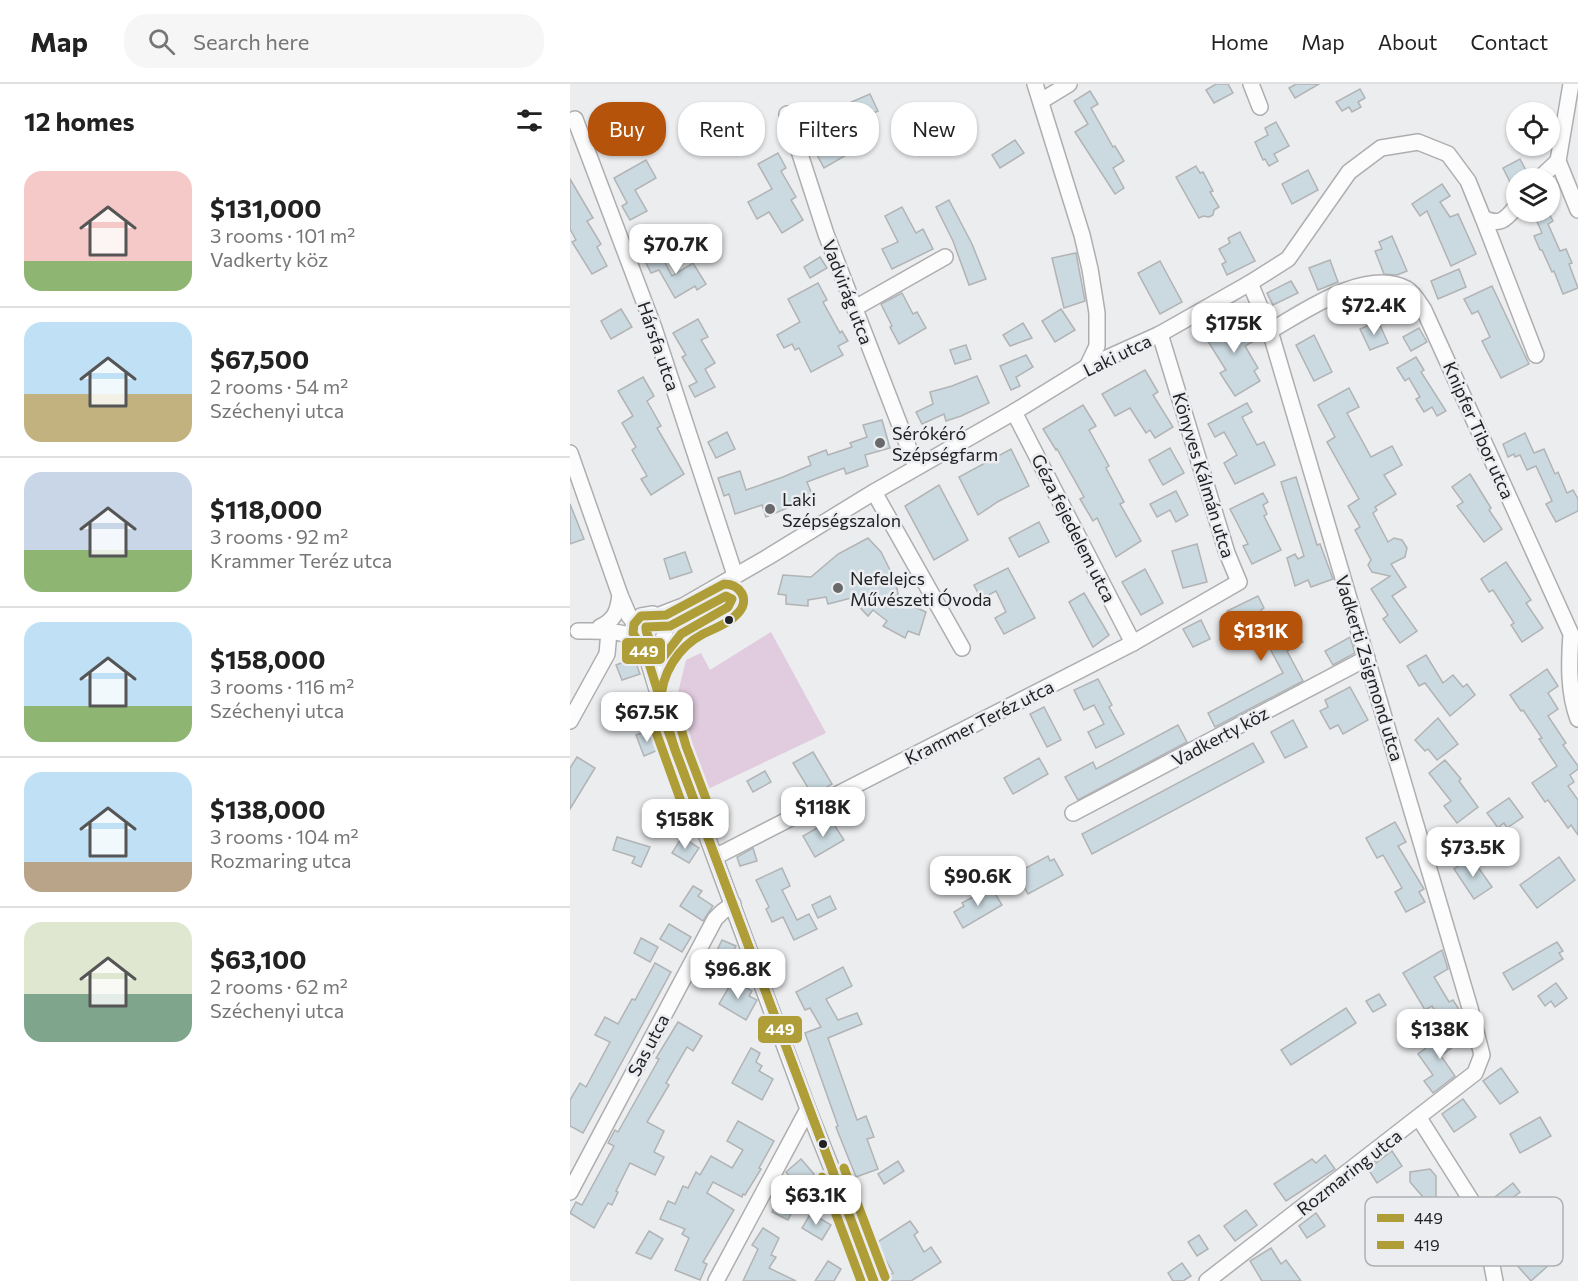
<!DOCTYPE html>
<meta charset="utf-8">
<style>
:root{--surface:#fff;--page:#f6f6f6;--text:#222;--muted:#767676;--line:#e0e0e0;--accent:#b45309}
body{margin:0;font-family:Commissioner,sans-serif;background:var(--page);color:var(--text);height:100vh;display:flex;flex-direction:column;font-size:22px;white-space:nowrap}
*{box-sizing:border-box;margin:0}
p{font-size:20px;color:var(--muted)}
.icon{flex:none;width:33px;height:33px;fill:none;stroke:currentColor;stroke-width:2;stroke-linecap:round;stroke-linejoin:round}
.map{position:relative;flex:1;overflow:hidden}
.drawer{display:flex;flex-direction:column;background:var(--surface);width:570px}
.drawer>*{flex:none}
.top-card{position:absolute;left:18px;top:18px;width:570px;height:54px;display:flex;gap:12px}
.fabs{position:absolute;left:936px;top:18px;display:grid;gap:12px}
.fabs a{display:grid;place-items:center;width:54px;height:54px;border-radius:50%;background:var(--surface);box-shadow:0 2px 4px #0004;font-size:30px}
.price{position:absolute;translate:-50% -51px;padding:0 14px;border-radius:12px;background:#fff;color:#222;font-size:20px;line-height:39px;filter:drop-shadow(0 2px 3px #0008)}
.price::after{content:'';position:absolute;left:50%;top:36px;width:18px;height:14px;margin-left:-9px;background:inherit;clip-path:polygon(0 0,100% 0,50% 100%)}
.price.current{background:var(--accent);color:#fff}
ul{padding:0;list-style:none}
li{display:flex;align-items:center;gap:18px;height:150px;padding:0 24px}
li+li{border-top:2px solid var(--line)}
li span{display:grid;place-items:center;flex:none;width:168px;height:120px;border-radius:18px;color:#555}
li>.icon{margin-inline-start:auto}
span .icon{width:72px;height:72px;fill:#fffc;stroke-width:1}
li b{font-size:26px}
h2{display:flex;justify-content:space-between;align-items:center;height:72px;padding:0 24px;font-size:26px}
.chip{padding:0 21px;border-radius:24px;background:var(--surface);box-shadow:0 2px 4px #0004;font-size:21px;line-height:54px}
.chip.current{background:var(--accent);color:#fff}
header{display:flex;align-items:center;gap:36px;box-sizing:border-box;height:84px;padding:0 30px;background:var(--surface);border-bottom:2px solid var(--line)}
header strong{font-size:28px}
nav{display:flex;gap:33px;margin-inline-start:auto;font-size:21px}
.search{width:420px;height:54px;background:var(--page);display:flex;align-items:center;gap:15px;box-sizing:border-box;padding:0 21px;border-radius:24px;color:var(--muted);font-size:22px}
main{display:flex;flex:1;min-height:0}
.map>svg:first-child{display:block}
</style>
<header>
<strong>Map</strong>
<div class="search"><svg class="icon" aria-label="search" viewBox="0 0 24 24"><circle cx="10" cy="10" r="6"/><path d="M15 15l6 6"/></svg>Search here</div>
<nav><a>Home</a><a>Map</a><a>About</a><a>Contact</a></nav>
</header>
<main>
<section class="drawer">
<h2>12 homes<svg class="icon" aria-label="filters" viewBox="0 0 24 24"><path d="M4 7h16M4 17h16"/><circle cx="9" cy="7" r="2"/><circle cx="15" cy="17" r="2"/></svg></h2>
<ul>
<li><span style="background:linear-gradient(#f6c9c9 75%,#8fb573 0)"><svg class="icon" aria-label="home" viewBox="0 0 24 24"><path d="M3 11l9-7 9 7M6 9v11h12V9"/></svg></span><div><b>$131,000</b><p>3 rooms · 101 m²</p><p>Vadkerty köz</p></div></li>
<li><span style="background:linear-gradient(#bfe0f5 60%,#c2b280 0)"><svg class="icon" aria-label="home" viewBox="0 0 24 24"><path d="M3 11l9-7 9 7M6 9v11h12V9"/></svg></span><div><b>$67,500</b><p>2 rooms · 54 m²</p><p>Széchenyi utca</p></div></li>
<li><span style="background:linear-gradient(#c9d6e8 65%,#8fb573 0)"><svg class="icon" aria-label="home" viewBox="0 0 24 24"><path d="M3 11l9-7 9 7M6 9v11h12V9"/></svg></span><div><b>$118,000</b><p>3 rooms · 92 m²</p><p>Krammer Teréz utca</p></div></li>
<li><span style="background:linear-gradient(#bfe0f5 70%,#8fb573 0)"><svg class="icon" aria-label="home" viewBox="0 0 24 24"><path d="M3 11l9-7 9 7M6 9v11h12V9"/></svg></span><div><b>$158,000</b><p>3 rooms · 116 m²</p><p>Széchenyi utca</p></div></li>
<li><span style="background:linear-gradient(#bfe0f5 75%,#b9a48a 0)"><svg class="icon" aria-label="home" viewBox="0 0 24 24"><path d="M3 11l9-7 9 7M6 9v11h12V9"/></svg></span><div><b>$138,000</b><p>3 rooms · 104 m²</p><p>Rozmaring utca</p></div></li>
<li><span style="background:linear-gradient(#dfe7d0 60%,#7fa58c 0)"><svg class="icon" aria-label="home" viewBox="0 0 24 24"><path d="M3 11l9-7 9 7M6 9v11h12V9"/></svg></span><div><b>$63,100</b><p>2 rooms · 62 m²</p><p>Széchenyi utca</p></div></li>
</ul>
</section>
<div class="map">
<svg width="1008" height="1197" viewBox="0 0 1008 1197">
<rect width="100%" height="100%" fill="#ecedef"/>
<path fill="#e1cbde" d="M201 548 256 649 138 705 118 658 106 617 116 576 131 569 140 586Z"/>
<g fill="#cbdae1" stroke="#b2b3b5" stroke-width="1.5">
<path d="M646 0H658L663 9 644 19 636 6Z"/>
<path d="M726 0H749L725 14 719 4Z"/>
<path d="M790 5 795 14 788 18 791 23 782 28 779 23 772 27 766 18Z"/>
<path d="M520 7 528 20 521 24 543 63 545 62 554 77 543 84 554 104 545 110 505 48 518 40 504 17Z"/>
<path d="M300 10 308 27 264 46 278 70 254 84 246 69 251 66 244 48 239 50 231 33 252 24 254 30Z"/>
<path d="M706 38 719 62 704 70 708 77 699 82 695 75 693 76 685 58 698 51 695 44Z"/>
<path d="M445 56 454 69 430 84 422 71Z"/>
<path d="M208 69 216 84 211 87 226 113 221 116 233 136 212 149 199 128 187 135 178 118 202 105 188 80Z"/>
<path d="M950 75 960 94H946V110L933 84Z"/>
<path d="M76 76 86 94 65 106 77 127 60 136 52 122 57 119 44 94Z"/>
<path d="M626 82 630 89 633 88 643 107 640 108 649 123 644 126 643 131 639 133 633 132 629 134 606 93Z"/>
<path d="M738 86 748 106 722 120 712 100Z"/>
<path d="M0 95 23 134 17 137 31 160 27 163 37 182 22 190 2 158 6 156 0 145Z"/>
<path d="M872 100 880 112 870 118 880 133 888 130 906 170 881 182 857 127 850 132 842 120Z"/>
<path d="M379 116 402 160 416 195 399 201 383 157 366 123Z"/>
<path d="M332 123 346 149 353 145 363 165 322 185 312 165 328 158 315 132Z"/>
<path d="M967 128H978L983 137 978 140 990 167 996 165 1002 179 999 180 1008 204 993 210 984 187 982 188 972 166H970L964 152 972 149 965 133 969 131Z"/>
<path d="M670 148 685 177 657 191 652 180 656 178 649 165 660 159 658 154Z"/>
<path d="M822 152 837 187 827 191 814 190 805 167 812 165 809 158Z"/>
<path d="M89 167 102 192 123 179 136 200 127 206 125 202 105 214 89 186 81 189 74 175Z"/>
<path d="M506 169 515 217 494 224 482 174Z"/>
<path d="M250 173 257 184 240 194 234 183Z"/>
<path d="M760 176 768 198 748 206 739 184Z"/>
<path d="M590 177 612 218 590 230 568 189Z"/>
<path d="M889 185 896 203 868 215 861 197Z"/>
<path d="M721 197 728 209 703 221 697 209Z"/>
<path d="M248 199 257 216 253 218 270 249 272 247 278 257 268 262 273 271 241 288 229 264 225 266 222 260 214 264 207 251 230 238 218 215Z"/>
<path d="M922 202 959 280 931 294 912 257 920 253 908 227 902 230 894 215Z"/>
<path d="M332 209 343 230 347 228 356 244 329 260 320 243 322 242 311 220Z"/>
<path d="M51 225 62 243 41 255 31 237Z"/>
<path d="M491 225 505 246 485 258 472 237Z"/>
<path d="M667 231 684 257 675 262 688 284 684 287 690 297 665 312 650 289 656 286 634 251Z"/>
<path d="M128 235 138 253 131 256 145 279 135 285 145 303 125 313 119 302 127 298 112 273 116 271 103 249Z"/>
<path d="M808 237 818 259 800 266 790 245Z"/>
<path d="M453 239 462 254 440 262 433 251Z"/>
<path d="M849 244 857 258 841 267 833 253Z"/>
<path d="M744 251 762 288 744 297 726 261Z"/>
<path d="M396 261 401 275 385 280 380 266Z"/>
<path d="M456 271 463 283 446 293 450 302 441 306 430 282Z"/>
<path d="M846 273 854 286 851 288 876 327 867 332 862 323 854 328 846 315 850 313 839 294 835 297 827 284Z"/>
<path d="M575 286 588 308 583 311 603 343 585 354 580 346 576 349 560 324 545 332 532 310Z"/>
<path d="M407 292 419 319 391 332 376 337 374 330 352 340 346 328 363 320 360 308 382 302Z"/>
<path d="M73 293 84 312 77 317 91 342 87 344 114 390 81 411 71 395 77 392 62 366 66 363 52 339 63 332 48 307Z"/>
<path d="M779 304 789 323 777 329 801 373 822 362 832 381 814 391 826 410 805 423 807 426 803 429 818 458 824 454 832 456 837 464 835 473 821 480 836 503 822 512 847 547 830 559 813 535 818 531 801 505 820 492 802 488 798 481 801 476 785 446 790 443 778 422 789 415 757 358 765 353 748 321Z"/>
<path d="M677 319 682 328 672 333 687 361 694 358 705 381 665 400 654 379 667 371 654 348 645 353 638 340Z"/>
<path d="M513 321 526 342 519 346 539 382 536 384 554 418 550 420 571 457 546 473 527 434 523 437 510 415 514 413 487 365 486 366 473 345Z"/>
<path d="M312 336 320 364 295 371 298 382 276 390 274 384 237 398 243 413 196 433 192 421 165 430 159 410 154 412 148 394 170 387 176 406 213 393 241 381 238 373 256 366 258 371 282 363 280 359 297 353 293 341Z"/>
<path d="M157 348 165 365 146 374 138 358Z"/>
<path d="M955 349 964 369 974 365 985 390 988 388 997 409 1003 406 1008 415V427L986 438 976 420 982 417 966 382 957 386 950 371 945 373 944 370 938 373 933 360Z"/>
<path d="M600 364 614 389 593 401 579 376Z"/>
<path d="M441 365 459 402 429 417 408 431 389 393Z"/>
<path d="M900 390 921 424 919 426 932 445 914 458 887 422 893 418 882 403Z"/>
<path d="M726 393 747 461 750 460 763 495 741 503 738 496 725 502 717 474 725 470 728 475 734 472 711 398Z"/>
<path d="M369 401 398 456 364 476 335 422Z"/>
<path d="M606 407 618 431 606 438 600 426 587 433 580 420Z"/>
<path d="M693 409 698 418 693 421 697 430 694 432 711 466 682 480 673 462 678 460 660 425Z"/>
<path d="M0 420 14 455 0 460Z"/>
<path d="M469 438 479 458 449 473 439 454Z"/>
<path d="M298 454 311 468 319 484 326 499 329 516 356 528 349 551 338 547 335 554 313 542 317 537 303 526 298 532 281 514 258 520 256 513 238 516V522L216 520V511L208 510 213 491 241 493 268 470Z"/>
<path d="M627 460 637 498 613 504 602 467Z"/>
<path d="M115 468 122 488 100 495 94 475Z"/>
<path d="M936 478 961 516 956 519 973 544 952 558 941 541 944 539 923 506 919 508 911 495Z"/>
<path d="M438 484 465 534 434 550 425 534 436 528 426 507 411 515 404 501Z"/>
<path d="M575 485 593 519 571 531 552 498Z"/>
<path d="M514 509 539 551 523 563 499 518Z"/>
<path d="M688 512 694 524 691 526 705 555 725 544 733 558 717 567 733 597 645 643 638 629 713 589 690 546 678 552 670 535 663 538 657 527Z"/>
<path d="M631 536 640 555 623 563 613 545Z"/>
<path d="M780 553 785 569 763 581 755 567Z"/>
<path d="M58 563 61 565 70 590 52 596 46 581 54 578 52 572Z"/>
<path d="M856 571 873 599 883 591 893 603 897 600 905 611 880 632 855 599 849 602 837 582Z"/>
<path d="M977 585 988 602 978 609 988 625 978 632 996 659 993 661 1008 682V685L1000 691 1004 698 998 702 1008 716V751L1001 741 998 744 978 716 975 718 962 699 987 682 969 655 972 654 953 626 951 627 940 611Z"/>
<path d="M528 595 542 621 539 623 554 650 526 664 518 648 534 640 524 621 514 626 504 606Z"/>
<path d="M780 603 798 636 773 650 768 641 760 645 750 627 758 623 755 616Z"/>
<path d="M474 623 491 656 477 663 460 630Z"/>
<path d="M868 634 888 660 867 676 858 665 855 667 845 656Z"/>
<path d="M723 636 737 663 715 674 701 648Z"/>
<path d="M608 641 617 658 508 716 495 693 523 678 526 685Z"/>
<path d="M80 646 88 666 74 672 66 651Z"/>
<path d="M683 659 694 678 522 770 512 750Z"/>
<path d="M243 668 262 700 243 712 223 679Z"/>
<path d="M7 673 25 684 0 725V684Z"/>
<path d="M469 674 478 690 443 710 434 694Z"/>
<path d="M875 676 891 695 889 697 908 723 887 739 874 722 881 717 859 689Z"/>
<path d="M195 687 201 698 183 708 177 697Z"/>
<path d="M939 714 953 733 937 744 934 739 928 744 917 729Z"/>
<path d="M96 718 110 726 98 748 84 740Z"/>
<path d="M261 736 274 756 245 773 233 752Z"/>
<path d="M825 738 836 758 828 762 854 805 849 808 855 818 836 828 825 808 832 804 813 771 807 774 796 754Z"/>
<path d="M47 753 80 763 71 783 62 779 65 773 43 766Z"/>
<path d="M112 753 129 764 119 779 102 769Z"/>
<path d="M183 764 187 777 170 782 167 773Z"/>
<path d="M478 772 480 777 484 775 493 791 458 810 449 794 455 791 452 786Z"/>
<path d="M901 773 922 803 904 815 884 785Z"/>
<path d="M989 773 1005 796 967 824 950 801Z"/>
<path d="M212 784 220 802 212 806 227 836 239 830 247 845 224 856 213 833 202 838 196 825 199 823 186 796Z"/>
<path d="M123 802 132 807 128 812 143 822 133 837 110 822Z"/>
<path d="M421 803 432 821 393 844 384 828 394 822 392 819Z"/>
<path d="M260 812 266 825 248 834 242 821Z"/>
<path d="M99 840 121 853 112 868 90 855Z"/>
<path d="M71 854 88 863 80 878 64 869Z"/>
<path d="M152 856 166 862 162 870 168 873 162 886 142 877Z"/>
<path d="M987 858 993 867 989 869 993 875 943 906 933 889Z"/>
<path d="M872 866 878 885 864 893 879 918 883 916 892 930 874 941 862 922 855 926 833 889Z"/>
<path d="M85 879 101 888 13 1049 0 1042V1016L10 999 16 1003 40 958 25 951 35 933 48 940 62 915 65 916Z"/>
<path d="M273 883 282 902 256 915 268 936 287 929 292 940 258 954 287 1036 296 1032 304 1053 297 1055 308 1085 286 1093 266 1043 268 1042 235 949 251 943 240 924 235 926 226 908Z"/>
<path d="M163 896 182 907 179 912 187 916 176 936 149 920Z"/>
<path d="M986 899 997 914 985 923 981 917 975 922 968 912Z"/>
<path d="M809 910 816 921 803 928 796 917Z"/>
<path d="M776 924 786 939 721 981 711 966Z"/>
<path d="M108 938 132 952 123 967 117 963 96 999 99 1001 77 1038 94 1047 84 1068 94 1073 85 1091 60 1079 46 1107 48 1108 42 1121 38 1119 24 1144 0 1129 6 1118 12 1121 44 1062 38 1059 45 1046 48 1048 89 975 86 974Z"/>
<path d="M884 943 893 955 871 972 885 992 863 1009 854 997 863 991 848 970Z"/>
<path d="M181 964 190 969 186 978 192 982 189 987 203 995 192 1016 162 999Z"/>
<path d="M931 984 948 1008 930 1020 913 997Z"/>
<path d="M893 1015 906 1033 884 1048 872 1030Z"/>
<path d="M970 1033 981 1052 950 1069 940 1050Z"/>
<path d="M168 1037 204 1057 189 1084 191 1085 175 1111 173 1110 172 1113 143 1098 137 1109 164 1126 133 1178 137 1180 130 1196 105 1186 119 1154 112 1150 115 1145 90 1135 98 1117 105 1120 113 1102 118 1104 126 1088 130 1091 141 1072 162 1084 173 1066 157 1057Z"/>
<path d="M822 1067 832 1082 807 1099 798 1085Z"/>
<path d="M755 1071 765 1085 716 1117 704 1100 742 1075 746 1079Z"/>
<path d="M231 1075 244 1090 229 1103 216 1088Z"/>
<path d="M328 1077 334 1087 314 1100 308 1090Z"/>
<path d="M860 1085 866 1092V1116L853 1113 840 1098V1088Z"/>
<path d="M943 1099 950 1108 932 1122 925 1113Z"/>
<path d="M212 1107 228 1115 218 1136 202 1128Z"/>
<path d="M676 1126 687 1141 665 1157 654 1142Z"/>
<path d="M241 1129 261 1141 252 1156 232 1144Z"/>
<path d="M746 1129 755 1142 737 1154 729 1142Z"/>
<path d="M340 1137 348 1148 344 1151 354 1168 361 1163 371 1178 341 1197H314L313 1195 323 1189 306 1159Z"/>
<path d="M193 1144 209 1154 201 1171 206 1173 199 1184 226 1197H173L188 1165 182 1161Z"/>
<path d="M79 1147 93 1155 81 1175 66 1169Z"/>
<path d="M629 1151 638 1165 627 1172 618 1158Z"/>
<path d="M964 1162 980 1180 961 1197 945 1179Z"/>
<path d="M701 1164 711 1180 716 1176 731 1197H692L680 1177Z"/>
<path d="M258 1177 271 1185 264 1197H245Z"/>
<path d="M612 1179 621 1192 613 1197H603L598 1189Z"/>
</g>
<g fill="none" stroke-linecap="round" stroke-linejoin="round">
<defs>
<g id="minor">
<path d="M465 0 512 151 520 185 527 229V262L517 283"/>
<path d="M681 0 690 23"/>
<path d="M1001 0 988 77 1008 126"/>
<path d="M471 17 499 0"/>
<path d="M217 30 256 150 346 383"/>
<path d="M5 35 84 244 165 491"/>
<path d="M970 94 988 77"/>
<path d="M913 134 966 271"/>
<path d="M285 224 375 173"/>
<path d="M700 247C735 227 796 183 837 205 844 209 850 220 854 226L1001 550C999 579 998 608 1008 635"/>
<path d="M444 328 563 559"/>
<path d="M0 369 50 511 59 532 65 539"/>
<path d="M304 408 392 564"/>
<path d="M87 532 113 522 198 473 304 408 444 328 517 283 590 250 680 199 718 175 779 88 811 64 848 58 878 70 898 97 913 134C930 142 935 136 946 123"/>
<path d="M30 543C45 536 48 527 50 511"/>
<path d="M8 547C23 547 40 546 55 550 64 553 70 563 80 563 100 562 99 538 83 530L71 532 63 543 66 555"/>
<path d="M71 560 78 576 105 666 238 1025 287 1148 304 1197"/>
<path d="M91 601 92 556"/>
<path d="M0 637 37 570 39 548"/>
<path d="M503 729 797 574"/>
<path d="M145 773 563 559 669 498 657 469 590 250"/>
<path d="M849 1034 913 1135 925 1197"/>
<path d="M0 1108 145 835 152 828 163 820"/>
<path d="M146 1197 238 1025"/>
<path d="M637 1197 905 989 912 971 900 924 700 247 680 199"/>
</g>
</defs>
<use href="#minor" stroke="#aeaeb0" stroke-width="18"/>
<use href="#minor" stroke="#fcfcfd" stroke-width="15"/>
<defs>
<g id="bus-1">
<path d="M154 500C170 500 180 515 169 528 160 539 145 544 133 550 108 563 91 590 91 618L77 573 63 549 64 540 71 532 96 531Z"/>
<path d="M91 618 105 666 125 719"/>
<path d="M91 618 97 644 125 719"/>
<path d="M125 719 263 1088"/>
<path d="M125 719 263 1088"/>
<path d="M263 1088 304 1197 303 1196Z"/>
</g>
<g id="bus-2">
<path d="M156 512 162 515 158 523 111 550 91 576C87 565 75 553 76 543L100 542Z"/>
<path d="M103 617 116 662 136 715"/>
<path d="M79 621 86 648 113 723"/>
<path d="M274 1084 315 1193"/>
<path d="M252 1093 291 1197"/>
</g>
</defs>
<use href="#bus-1" stroke="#ebedf0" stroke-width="14"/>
<use href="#bus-2" stroke="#ebedf0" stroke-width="14"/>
<use href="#bus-1" stroke="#af9e38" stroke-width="9"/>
<use href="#bus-2" stroke="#af9e38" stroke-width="9"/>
</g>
<g fill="#68696a" stroke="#ebedf0" stroke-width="2">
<circle cx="310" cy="359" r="6"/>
<circle cx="200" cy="425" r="6"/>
<circle cx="268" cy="504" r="6"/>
</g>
<g fill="#212223" stroke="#ebedf0" stroke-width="2">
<circle cx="159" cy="536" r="5"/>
<circle cx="253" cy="1060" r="5"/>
</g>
<g text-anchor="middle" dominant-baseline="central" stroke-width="5" stroke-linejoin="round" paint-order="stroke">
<g font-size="18" fill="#212223" stroke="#ebedf0">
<text transform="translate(278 208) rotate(69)">Vadvirág utca</text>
<text transform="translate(89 262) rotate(71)">Hársfa utca</text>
<text transform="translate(547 271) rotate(-26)">Laki utca</text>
<text transform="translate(909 346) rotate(66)">Knipfer Tibor utca</text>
<text transform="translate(634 391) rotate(73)">Könyves Kálmán utca</text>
<text transform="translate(504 444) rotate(63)">Géza fejedelem utca</text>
<text transform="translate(800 584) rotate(73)">Vadkerti Zsigmond utca</text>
<text transform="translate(409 638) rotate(-27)">Krammer Teréz utca</text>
<text transform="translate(650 652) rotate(-28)">Vadkerty köz</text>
<text transform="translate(78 961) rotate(-62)">Sas utca</text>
<text transform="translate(779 1088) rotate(-38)">Rozmaring utca</text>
</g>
<g font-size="18" fill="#212223" stroke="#ebedf0" text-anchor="start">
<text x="322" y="349">Sérókéró<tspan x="322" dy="21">Szépségfarm</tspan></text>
<text x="212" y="415">Laki<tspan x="212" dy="21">Szépségszalon</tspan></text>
<text x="280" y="494">Nefelejcs<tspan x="280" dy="21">Művészeti Óvoda</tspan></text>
</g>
</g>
<rect x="795" y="1113" width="198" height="69" rx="9" fill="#ebedf0" stroke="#aeb0b2" stroke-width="1.5"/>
<rect x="807" y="1130" width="27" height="8" fill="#af9e38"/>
<rect x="807" y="1157" width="27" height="8" fill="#af9e38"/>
<g font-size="16" fill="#212223">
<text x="844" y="1140">449</text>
<text x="844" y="1167">419</text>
</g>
<g stroke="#ebedf0" stroke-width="2">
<rect x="51" y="553" width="45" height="28" rx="6" fill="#af9e38"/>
<rect x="187" y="931" width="46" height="29" rx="6" fill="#af9e38"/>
</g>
<g font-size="16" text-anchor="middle" font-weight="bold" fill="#fff">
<text x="74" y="573">449</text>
<text x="210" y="951">449</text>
</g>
</svg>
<div class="fabs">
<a><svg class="icon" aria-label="locate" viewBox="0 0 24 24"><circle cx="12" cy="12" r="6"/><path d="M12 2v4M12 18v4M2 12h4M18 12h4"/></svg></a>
<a><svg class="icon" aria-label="layers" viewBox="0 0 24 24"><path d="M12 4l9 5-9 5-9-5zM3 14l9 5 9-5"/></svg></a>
</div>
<b class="price" style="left:106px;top:191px">$70.7K</b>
<b class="price" style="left:804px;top:252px">$72.4K</b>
<b class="price" style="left:664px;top:270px">$175K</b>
<b class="price current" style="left:691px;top:578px">$131K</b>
<b class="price" style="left:77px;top:659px">$67.5K</b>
<b class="price" style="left:253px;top:754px">$118K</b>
<b class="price" style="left:115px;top:766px">$158K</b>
<b class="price" style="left:903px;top:794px">$73.5K</b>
<b class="price" style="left:408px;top:823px">$90.6K</b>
<b class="price" style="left:168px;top:916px">$96.8K</b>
<b class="price" style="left:870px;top:976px">$138K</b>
<b class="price" style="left:246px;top:1142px">$63.1K</b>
<div class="top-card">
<a class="chip current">Buy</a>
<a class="chip">Rent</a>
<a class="chip">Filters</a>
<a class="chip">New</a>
</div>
</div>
</main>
